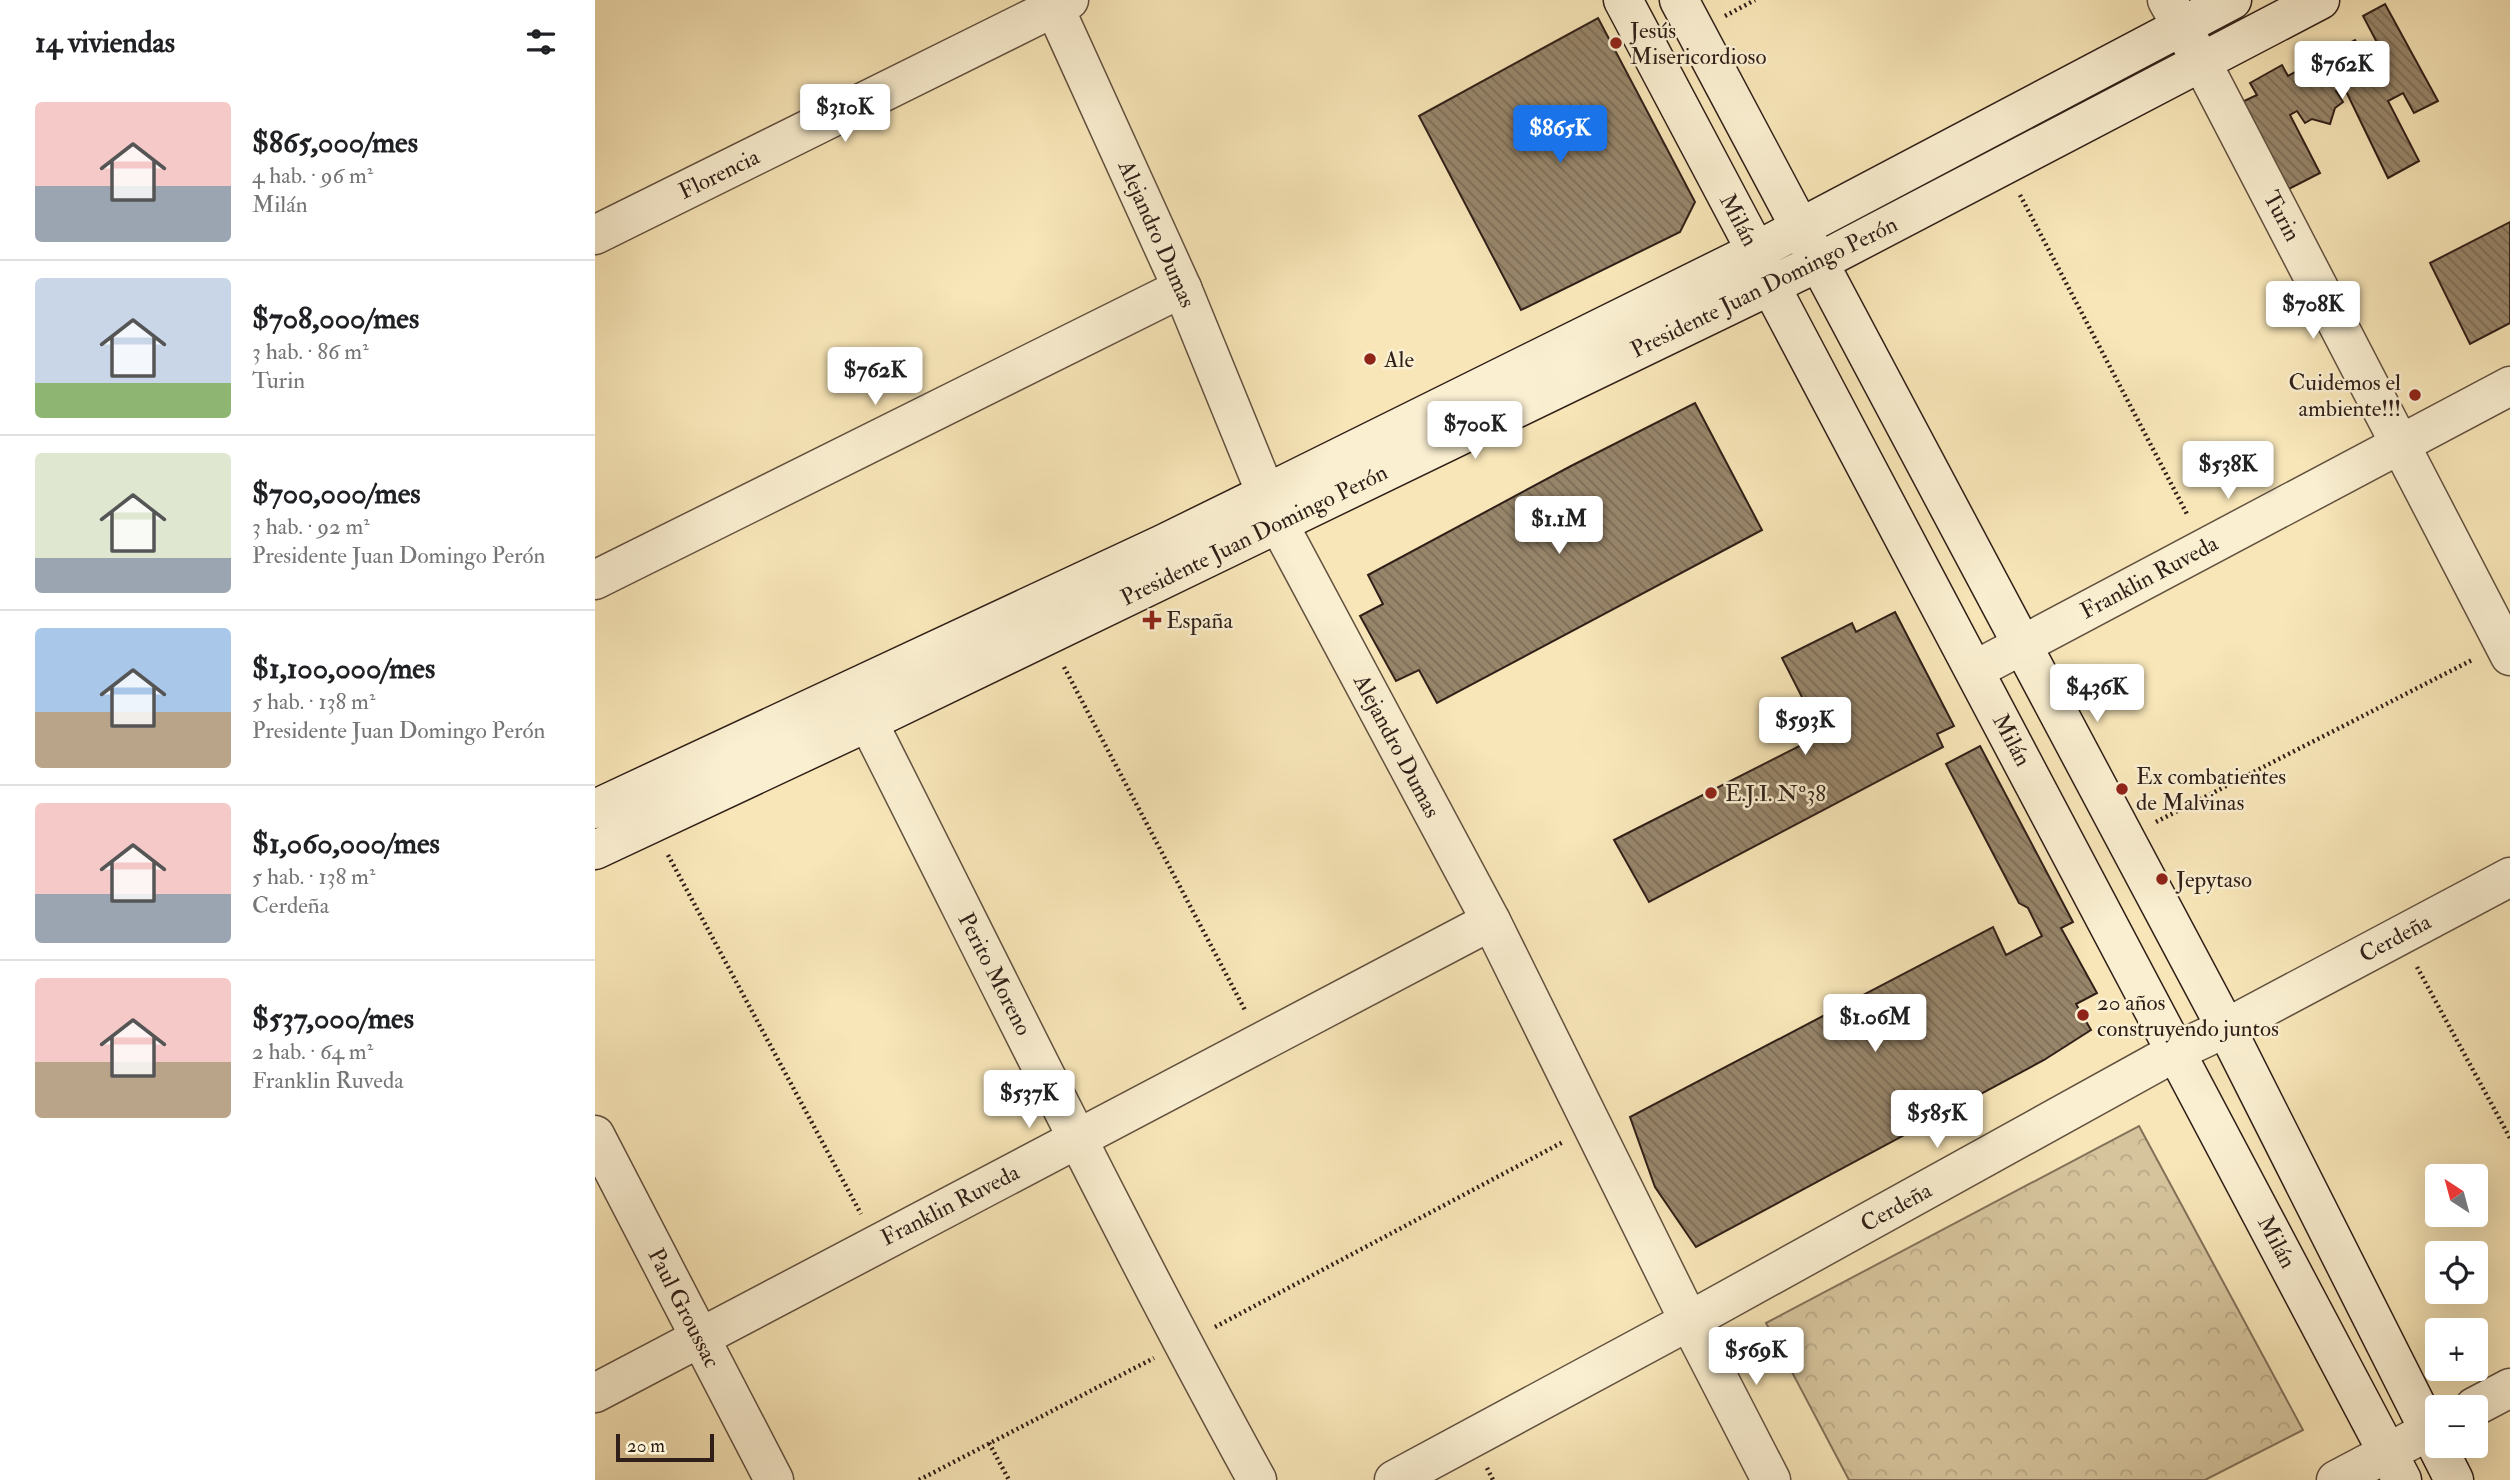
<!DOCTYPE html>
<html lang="es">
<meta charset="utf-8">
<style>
:root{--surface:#fff;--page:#f6f6f6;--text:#202124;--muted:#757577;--line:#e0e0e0;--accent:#1a73e8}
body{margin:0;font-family:"IM FELL Double Pica",serif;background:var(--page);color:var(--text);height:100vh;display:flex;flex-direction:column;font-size:26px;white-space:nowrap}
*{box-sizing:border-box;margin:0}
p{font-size:23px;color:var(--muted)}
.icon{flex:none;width:38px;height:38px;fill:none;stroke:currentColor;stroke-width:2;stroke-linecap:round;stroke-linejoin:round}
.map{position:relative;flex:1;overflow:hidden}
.details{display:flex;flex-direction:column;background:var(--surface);width:595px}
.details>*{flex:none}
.needle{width:46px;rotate:324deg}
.buttons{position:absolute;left:1830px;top:1164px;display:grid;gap:14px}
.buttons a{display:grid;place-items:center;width:63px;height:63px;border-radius:7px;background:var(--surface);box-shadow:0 7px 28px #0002;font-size:35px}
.scale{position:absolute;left:21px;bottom:18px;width:98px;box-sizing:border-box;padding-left:7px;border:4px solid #301f18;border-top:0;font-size:19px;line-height:24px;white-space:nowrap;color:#301f18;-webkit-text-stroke:5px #faefd1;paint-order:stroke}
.price{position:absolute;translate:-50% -60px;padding:0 16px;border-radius:7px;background:#fff;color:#222;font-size:23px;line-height:46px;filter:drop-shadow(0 2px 4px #0008)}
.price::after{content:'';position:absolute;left:50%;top:42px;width:21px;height:16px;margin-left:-10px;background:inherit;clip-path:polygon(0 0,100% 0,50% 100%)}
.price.on{background:var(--accent);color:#fff}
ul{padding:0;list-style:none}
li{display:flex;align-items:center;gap:21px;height:175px;padding:0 35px}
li+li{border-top:2px solid var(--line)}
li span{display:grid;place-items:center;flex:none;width:196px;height:140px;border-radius:7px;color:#555}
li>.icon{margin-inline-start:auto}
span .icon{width:84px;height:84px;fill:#fffc;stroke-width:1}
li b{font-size:30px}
h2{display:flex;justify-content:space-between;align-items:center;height:84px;padding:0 35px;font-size:30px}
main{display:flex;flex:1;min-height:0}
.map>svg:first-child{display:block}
</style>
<main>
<section class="details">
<h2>14 viviendas<svg class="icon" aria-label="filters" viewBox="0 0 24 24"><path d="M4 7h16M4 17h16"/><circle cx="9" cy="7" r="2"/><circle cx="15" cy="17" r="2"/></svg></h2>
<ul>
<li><span style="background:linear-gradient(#f6c9c9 60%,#9aa5b1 0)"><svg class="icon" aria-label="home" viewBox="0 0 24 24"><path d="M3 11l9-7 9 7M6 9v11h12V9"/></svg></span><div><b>$865,000/mes</b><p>4 hab. · 96 m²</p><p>Milán</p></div></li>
<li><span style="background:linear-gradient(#c9d6e8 75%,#8fb573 0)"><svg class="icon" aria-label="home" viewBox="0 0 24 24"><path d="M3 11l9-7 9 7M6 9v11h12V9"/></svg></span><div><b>$708,000/mes</b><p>3 hab. · 86 m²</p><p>Turin</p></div></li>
<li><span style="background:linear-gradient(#dfe7d0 75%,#9aa5b1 0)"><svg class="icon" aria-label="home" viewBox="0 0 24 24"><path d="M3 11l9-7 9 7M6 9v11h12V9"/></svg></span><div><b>$700,000/mes</b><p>3 hab. · 92 m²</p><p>Presidente Juan Domingo Perón</p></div></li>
<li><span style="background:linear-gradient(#a9c7e8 60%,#b9a48a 0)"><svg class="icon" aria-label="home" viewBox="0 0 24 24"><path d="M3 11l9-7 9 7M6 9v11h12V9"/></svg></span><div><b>$1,100,000/mes</b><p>5 hab. · 138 m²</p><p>Presidente Juan Domingo Perón</p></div></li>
<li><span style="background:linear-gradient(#f6c9c9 65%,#9aa5b1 0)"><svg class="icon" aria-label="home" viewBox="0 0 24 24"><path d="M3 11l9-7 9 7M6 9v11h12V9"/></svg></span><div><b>$1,060,000/mes</b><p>5 hab. · 138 m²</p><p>Cerdeña</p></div></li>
<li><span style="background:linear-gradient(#f6c9c9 60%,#b9a48a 0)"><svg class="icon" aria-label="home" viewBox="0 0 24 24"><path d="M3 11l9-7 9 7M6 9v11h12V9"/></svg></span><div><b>$537,000/mes</b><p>2 hab. · 64 m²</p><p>Franklin Ruveda</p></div></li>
</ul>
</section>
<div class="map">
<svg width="1915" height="1480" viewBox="0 0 1915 1480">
<defs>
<pattern id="park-crowns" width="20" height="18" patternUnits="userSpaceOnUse" patternTransform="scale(1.75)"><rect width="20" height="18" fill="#d6c49d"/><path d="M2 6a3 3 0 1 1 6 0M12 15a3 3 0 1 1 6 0" fill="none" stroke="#b8a886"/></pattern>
<pattern id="building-back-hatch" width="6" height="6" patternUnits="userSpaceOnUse" patternTransform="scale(1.75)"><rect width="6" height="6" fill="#98866b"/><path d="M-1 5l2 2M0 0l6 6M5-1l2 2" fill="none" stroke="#7c6d57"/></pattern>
</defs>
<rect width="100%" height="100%" fill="#f8e6b8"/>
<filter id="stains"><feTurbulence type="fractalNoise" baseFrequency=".00286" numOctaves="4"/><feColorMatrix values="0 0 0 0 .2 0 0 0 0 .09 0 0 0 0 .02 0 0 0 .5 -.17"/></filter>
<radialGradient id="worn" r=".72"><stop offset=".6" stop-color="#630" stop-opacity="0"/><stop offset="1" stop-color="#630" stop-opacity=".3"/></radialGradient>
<path fill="url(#park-crowns)" stroke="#83725a" stroke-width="2" d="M1544 1126 1708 1430 1610 1480H1254L1171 1323Z"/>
<g fill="url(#building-back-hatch)" stroke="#301f18" stroke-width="2">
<path d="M1790 4 1843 101 1819 113 1808 93 1793 101 1824 161 1793 178 1749 87 1741 91 1748 102 1740 108 1735 124 1717 119 1710 123 1702 111 1695 115 1725 173 1692 190 1647 102 1662 95 1655 83 1687 65 1693 76 1760 40 1771 58 1786 50 1768 16Z"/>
<path d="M1003 18 1100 202 1085 232 926 310 824 116Z"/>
<path d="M1915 222V323L1875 344 1835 263Z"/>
<path d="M1100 403 1167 530 842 703 824 670 801 681 765 616 788 604 773 575 976 466Z"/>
<path d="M1300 612 1359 726 1342 734 1348 747 1054 902 1019 840 1242 727 1228 701 1213 709 1187 658 1257 623 1261 632Z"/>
<path d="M1385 746 1478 922 1466 928 1502 993 1481 1004 1496 1030 1449 1060 1101 1247 1060 1187 1035 1117 1398 927 1411 955 1447 936 1433 908 1424 903 1351 764Z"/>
</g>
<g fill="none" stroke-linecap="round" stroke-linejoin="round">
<defs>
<g id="street">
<path d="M456 0 587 288 683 523 896 921 1094 1321 1176 1480"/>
<path d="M1572 0 1607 63 1915 656"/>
<path d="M0 235 474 0"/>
<path d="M0 580 587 288"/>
<path d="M1380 670 1915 386"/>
<path d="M262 693 273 722C401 975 525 1231 662 1480"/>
<path d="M0 1135 179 1480"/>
<path d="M0 1393 896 921"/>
<path d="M1879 1407 1915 1388"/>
<path d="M799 1480 1094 1321 1582 1051 1631 1028 1915 877"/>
<path d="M1741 1480 1843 1426"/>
</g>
<g id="secondary">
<path d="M1028 0 1161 251 1175 285 1807 1480"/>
<path d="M1084 0 1631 1028 1859 1480"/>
<path d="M0 809 568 544 672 493 1161 251 1637 0"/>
<path d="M0 850 273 722 1224 262 1725 0"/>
</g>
</defs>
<use href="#street" stroke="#625140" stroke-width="41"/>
<use href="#secondary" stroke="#301f18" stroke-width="41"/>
<g stroke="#301f18" stroke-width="4.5" stroke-dasharray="2 3.5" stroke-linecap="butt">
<path d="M1130 16 1160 0"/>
<path d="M1425 195 1593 516"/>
<path d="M469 667 651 1012"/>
<path d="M1561 822 1877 660"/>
<path d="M73 855 266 1214"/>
<path d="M1822 967 1915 1138"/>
<path d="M620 1327 968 1142"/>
<path d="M394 1443 414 1480"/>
<path d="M892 1468 898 1480"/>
<path d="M324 1480 559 1358"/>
</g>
<use href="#street" stroke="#faefd1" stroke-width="38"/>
<use href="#secondary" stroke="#faefd1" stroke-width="38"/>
</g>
<g fill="#8f2418" stroke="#faefd1" stroke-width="2.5">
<circle cx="1021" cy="43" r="7"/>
<circle cx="775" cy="359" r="7"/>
<circle cx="1820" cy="395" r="7"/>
<path d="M553.5 609.5h7v7h7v7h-7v7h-7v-7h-7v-7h7z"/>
<circle cx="1527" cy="789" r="7"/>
<circle cx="1116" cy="793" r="7"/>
<circle cx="1567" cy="879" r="7"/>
<circle cx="1488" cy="1015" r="7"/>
</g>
<g text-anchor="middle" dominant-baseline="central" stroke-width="5" stroke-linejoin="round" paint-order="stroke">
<g font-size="23" fill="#301f18" stroke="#faefd1" text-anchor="start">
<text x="1035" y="30">Jesús<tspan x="1035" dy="26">Misericordioso</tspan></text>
<text x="789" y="359">Ale</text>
<text x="1806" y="382" text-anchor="end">Cuidemos el<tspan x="1806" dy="26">ambiente!!!</tspan></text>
<text x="571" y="620">España</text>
<text x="1541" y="776">Ex combatientes<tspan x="1541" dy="26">de Malvinas</tspan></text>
<text x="1130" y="793">E.J.I. Nº38</text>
<text x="1581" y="879">Jepytaso</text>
<text x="1502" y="1002">20 años<tspan x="1502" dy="26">construyendo juntos</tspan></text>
</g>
<g font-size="23" fill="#301f18" stroke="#faefd1">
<text transform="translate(124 174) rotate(-26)">Florencia</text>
<text transform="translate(1687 216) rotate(62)">Turin</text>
<text transform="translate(1144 220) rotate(62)">Milán</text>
<text transform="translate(562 234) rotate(66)">Alejandro Dumas</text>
<text transform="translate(1169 287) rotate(-26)">Presidente Juan Domingo Perón</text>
<text transform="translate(659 535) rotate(-26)">Presidente Juan Domingo Perón</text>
<text transform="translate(1554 577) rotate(-28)">Franklin Ruveda</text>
<text transform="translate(1417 740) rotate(62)">Milán</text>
<text transform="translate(802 746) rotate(62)">Alejandro Dumas</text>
<text transform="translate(1800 938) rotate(-28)">Cerdeña</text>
<text transform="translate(400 974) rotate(63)">Perito Moreno</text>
<text transform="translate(355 1205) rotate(-27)">Franklin Ruveda</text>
<text transform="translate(1301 1207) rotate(-29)">Cerdeña</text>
<text transform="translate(1682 1242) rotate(62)">Milán</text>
<text transform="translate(89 1308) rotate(63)">Paul Groussac</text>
</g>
</g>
<rect width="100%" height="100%" filter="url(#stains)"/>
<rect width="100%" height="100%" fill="url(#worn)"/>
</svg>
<div class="buttons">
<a><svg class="needle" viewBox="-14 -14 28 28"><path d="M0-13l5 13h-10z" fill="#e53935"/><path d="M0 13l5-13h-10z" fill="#757577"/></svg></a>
<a><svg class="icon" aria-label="locate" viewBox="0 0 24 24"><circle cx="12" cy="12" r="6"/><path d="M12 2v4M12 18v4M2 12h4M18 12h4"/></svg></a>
<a>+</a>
<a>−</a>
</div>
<div class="scale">20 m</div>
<b class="price" style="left:1747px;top:101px">$762K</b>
<b class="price" style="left:250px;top:144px">$310K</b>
<b class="price on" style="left:965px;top:165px">$865K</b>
<b class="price" style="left:1718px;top:341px">$708K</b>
<b class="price" style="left:280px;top:407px">$762K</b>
<b class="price" style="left:880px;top:461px">$700K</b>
<b class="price" style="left:1633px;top:501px">$538K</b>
<b class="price" style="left:964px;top:556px">$1.1M</b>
<b class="price" style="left:1502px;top:724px">$436K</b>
<b class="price" style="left:1210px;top:757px">$593K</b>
<b class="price" style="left:1280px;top:1054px">$1.06M</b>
<b class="price" style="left:434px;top:1130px">$537K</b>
<b class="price" style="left:1342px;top:1150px">$585K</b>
<b class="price" style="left:1161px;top:1387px">$569K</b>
</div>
</main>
